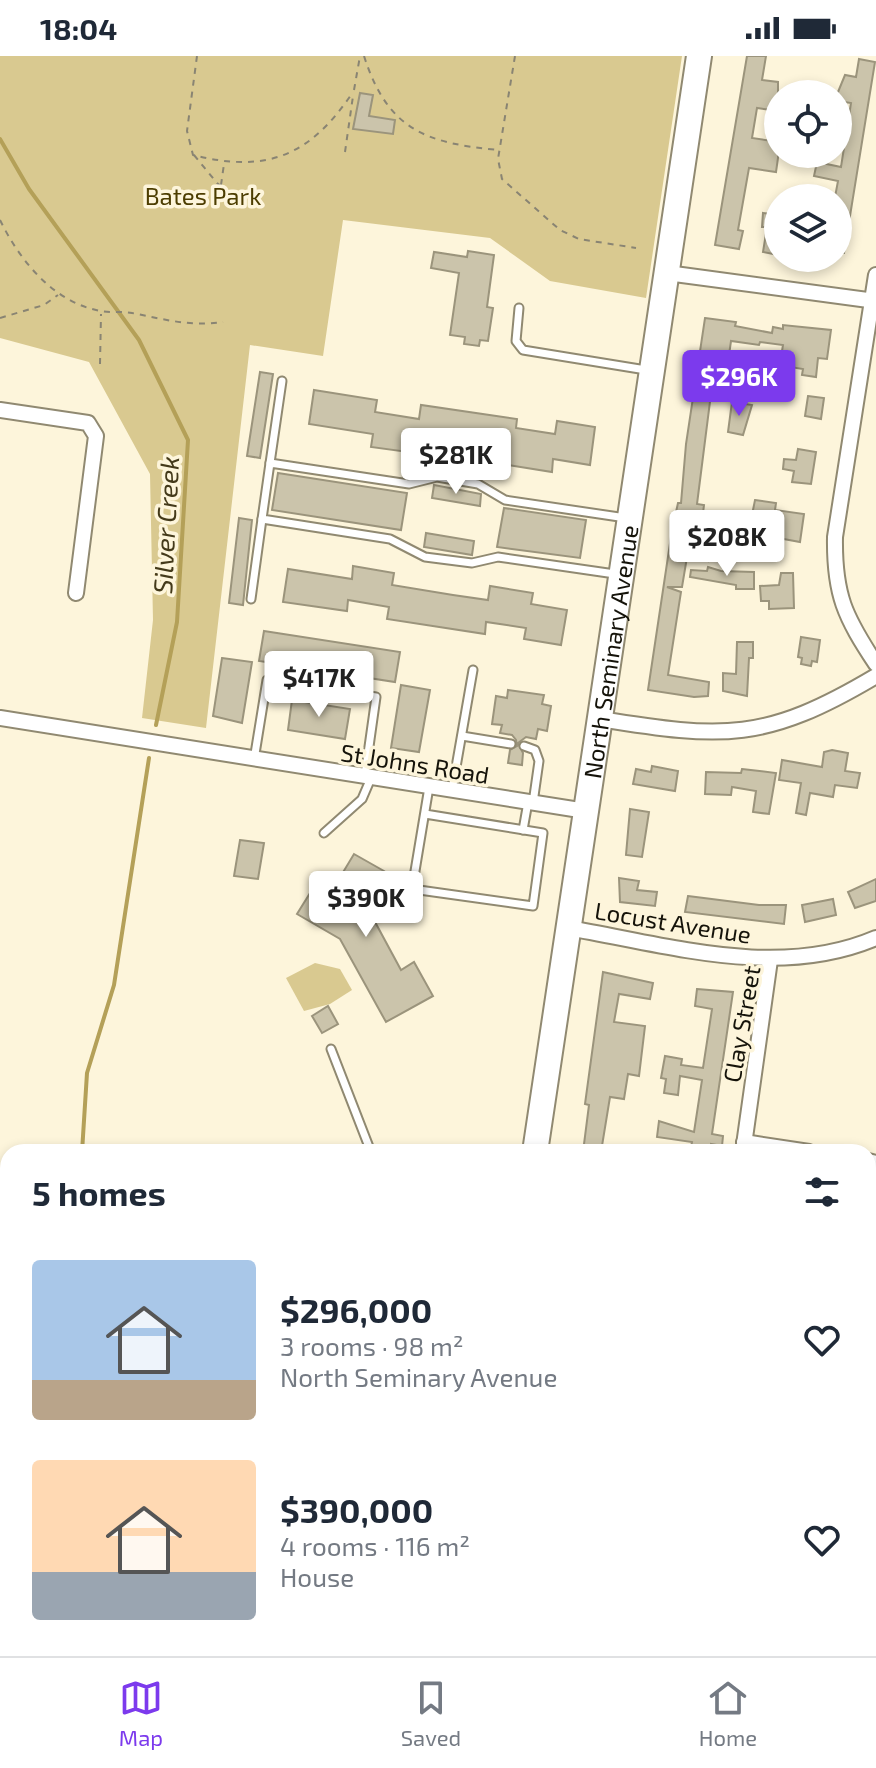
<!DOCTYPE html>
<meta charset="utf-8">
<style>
:root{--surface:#fff;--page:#f2f2f3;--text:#1f2937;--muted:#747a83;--line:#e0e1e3;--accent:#7c3aed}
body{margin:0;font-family:"Exo 2",sans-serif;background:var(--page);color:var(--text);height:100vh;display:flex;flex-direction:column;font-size:30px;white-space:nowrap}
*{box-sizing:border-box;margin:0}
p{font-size:26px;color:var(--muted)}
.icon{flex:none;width:44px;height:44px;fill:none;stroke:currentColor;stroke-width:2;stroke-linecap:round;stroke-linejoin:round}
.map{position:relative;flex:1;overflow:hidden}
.details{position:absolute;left:0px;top:1088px;width:876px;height:512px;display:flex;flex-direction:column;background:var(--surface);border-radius:24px 24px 0 0;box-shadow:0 4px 12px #0003}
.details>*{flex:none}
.fabs{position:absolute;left:764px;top:24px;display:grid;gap:16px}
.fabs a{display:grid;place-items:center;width:88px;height:88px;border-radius:50%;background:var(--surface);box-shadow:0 4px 12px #0003;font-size:40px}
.price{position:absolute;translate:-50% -68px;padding:0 18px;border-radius:8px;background:#fff;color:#222;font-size:26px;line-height:52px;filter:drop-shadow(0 2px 4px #0008)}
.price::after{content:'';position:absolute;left:50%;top:48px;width:24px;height:18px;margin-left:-12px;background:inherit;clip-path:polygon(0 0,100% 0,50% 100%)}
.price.current{background:var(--accent);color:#fff}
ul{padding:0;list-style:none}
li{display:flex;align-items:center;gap:24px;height:200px;padding:0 32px}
li span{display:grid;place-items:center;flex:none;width:224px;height:160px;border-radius:8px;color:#555}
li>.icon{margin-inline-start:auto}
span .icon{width:96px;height:96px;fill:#fffc;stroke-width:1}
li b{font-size:34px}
h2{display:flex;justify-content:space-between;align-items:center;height:96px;padding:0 32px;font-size:34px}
.status{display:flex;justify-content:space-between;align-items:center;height:56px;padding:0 40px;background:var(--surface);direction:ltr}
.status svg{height:22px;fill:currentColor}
.tab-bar{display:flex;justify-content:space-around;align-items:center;height:112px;border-top:2px solid var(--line);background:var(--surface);font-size:22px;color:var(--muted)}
.tab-bar a{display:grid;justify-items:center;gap:4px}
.tab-bar .current{color:var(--accent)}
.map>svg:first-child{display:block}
</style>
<div class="status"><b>18:04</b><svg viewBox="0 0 49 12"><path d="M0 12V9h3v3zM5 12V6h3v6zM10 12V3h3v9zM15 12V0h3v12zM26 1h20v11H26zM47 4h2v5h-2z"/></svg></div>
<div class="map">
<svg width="876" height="1600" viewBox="0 0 876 1600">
<rect width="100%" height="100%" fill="#fdf5db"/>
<g fill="#d9c990">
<path d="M0 0H682L646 242 550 225 490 182 343 164 323 300 250 289 206 672 142 662 153 564 150 418 89 306 0 282Z"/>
<path d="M315 907 340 913 352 934 330 948 304 955 286 922Z"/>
</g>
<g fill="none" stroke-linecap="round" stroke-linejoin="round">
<g stroke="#b4a058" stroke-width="4">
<path d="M0 83 29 133 139 284 188 384 177 566 156 669"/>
<path d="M82 1096 87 1017 114 929 149 702"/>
<path d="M786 1592 787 1600"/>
</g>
</g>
<g fill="#cbc4ab" stroke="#9b947c" stroke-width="2">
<path d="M747 0H766L762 24 778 26V55L757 52 752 82 778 86V102L776 116 749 112 738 174 743 175 739 193 715 189Z"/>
<path d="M859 3 875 6 844 197H838V142L835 141 838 125 814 120 817 106 841 111 851 47 838 45V36L845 19 856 21Z"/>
<path d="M360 37 373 39 369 60 395 64 393 78 353 73Z"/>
<path d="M763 157 778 159V199L763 196 767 171H762Z"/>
<path d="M468 195 494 199 487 251 493 252 488 285 480 284 479 290 464 288 465 281 450 279 459 217 431 212 434 196 467 201Z"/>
<path d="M705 262 736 266 735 270 772 277 773 271 783 273V269L831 274 827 303 818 302 816 321 802 319 803 313 790 311 791 302 781 301 783 289 760 286 759 289 731 285 728 306 722 305 721 316 714 314 697 448 704 449 702 465 694 464 691 487 710 490 708 505 687 501 682 531H667L681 536 668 619 709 626 708 640 694 641 648 634 672 474 678 447H681L686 388Z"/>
<path d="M260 316 273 318 260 402 247 400Z"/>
<path d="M314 334 377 344 375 356 419 363 421 349 517 363 516 372 555 378 557 365 595 371 590 409 553 403 552 416 508 409 509 400 417 386 415 397 371 391 373 378 309 368Z"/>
<path d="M808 340 824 342 821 363 805 360Z"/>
<path d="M732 346 752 349 743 379 728 376Z"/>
<path d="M798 393 816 396 811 428 792 426 794 415 783 413 784 403 796 404Z"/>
<path d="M278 417 407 437 401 474 272 454Z"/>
<path d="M434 429 481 438 480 450 432 442Z"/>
<path d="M755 444 776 447 775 454 804 458 800 486 762 479 764 466 751 464Z"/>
<path d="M504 452 586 464 580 502 497 491Z"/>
<path d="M239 462 252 464 243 549 229 547Z"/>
<path d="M426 477 474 485 472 499 424 491Z"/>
<path d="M353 510 394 517 392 529 453 539 488 544 490 530 533 537 531 548 567 554 561 589 524 583 526 572 486 566 485 578 387 563 389 551 348 544 347 555 283 546 288 513 352 523Z"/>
<path d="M708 511 721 515 754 516V533H736V529L690 521 691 514 707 515Z"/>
<path d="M781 517H793L794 552 769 553V545H761L760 530 779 529Z"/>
<path d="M264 575 400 596 395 626 259 605Z"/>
<path d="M801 581 820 584 817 606 812 605 811 610 801 608 802 602 798 601Z"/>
<path d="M737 586H753V602H749L747 640 723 635V617L736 618Z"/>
<path d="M222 602 252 606 242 667 213 660Z"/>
<path d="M401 629 430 634 419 696 391 692Z"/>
<path d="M508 634 544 639 542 648 551 650 547 675 538 673 536 683 526 681 518 687 523 697 522 709 508 707 510 694 517 690 516 684 512 679 500 677 502 669 492 668 496 640 507 642Z"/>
<path d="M292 644 350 653 345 683 288 674Z"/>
<path d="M832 694 848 697 845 715 860 717 857 732 835 729 833 741 810 737 806 759 796 757 801 727 779 724 782 704 822 711 824 696Z"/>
<path d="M652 710 678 715 675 735 633 728 636 713 651 716Z"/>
<path d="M742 713 776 717 769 758 753 756 756 735 732 731 731 739 705 738 706 716 741 717Z"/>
<path d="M630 753 649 756 642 801 626 799Z"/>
<path d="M240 784 264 787 258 823 234 820Z"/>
<path d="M354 798 384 815 364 848 380 854 379 861 374 864 401 914 414 906 433 940 386 966 340 883 297 858 315 829 330 838Z"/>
<path d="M619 822 639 825 637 834 657 836 655 850 620 846Z"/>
<path d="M876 823V845L855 852 848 836Z"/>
<path d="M688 840 759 849H786L784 868 685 856Z"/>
<path d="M833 843 836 859 805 866 802 849Z"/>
<path d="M603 916 653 927 650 943 619 938 614 966 645 970 639 1020 628 1018 624 1043 610 1041 601 1096H583L589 1049 585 1048Z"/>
<path d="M697 933 733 936 712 1078 723 1080 722 1090 711 1088 710 1096H690L692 1086 657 1081 659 1065 694 1076 702 1024 680 1020 678 1039 664 1037 666 1023 661 1022 665 1000 682 1003 681 1009 703 1012 712 953 695 950Z"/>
<path d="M328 950 338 968 322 977 312 960Z"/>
</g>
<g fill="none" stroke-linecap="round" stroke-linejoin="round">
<defs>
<g id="service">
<path d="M519 252 516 285 523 294 646 314"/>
<path d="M270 407 282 325"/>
<path d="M615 518 498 501 472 507 425 501 390 483 262 463 270 407 409 428 437 421 478 428 505 444 626 462"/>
<path d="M251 543 262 463"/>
<path d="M462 680 511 688"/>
<path d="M524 690 535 694 539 705 533 747"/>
<path d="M254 704 267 624 376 641 365 719"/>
<path d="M452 734 473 614"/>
<path d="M425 758 543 777 533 850 412 833 429 731"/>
<path d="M523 774 528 746"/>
<path d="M324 777 362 743 371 722"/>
<path d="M331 993 371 1096"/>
<path d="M177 1600 189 1592"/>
</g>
<g id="minor">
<path d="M667 217 876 245"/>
<path d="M876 219 835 481C834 539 845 561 876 608"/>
<path d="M0 354 88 367 96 380 76 537"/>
<path d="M0 662 586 755"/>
<path d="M600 663C724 683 765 686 876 620"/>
<path d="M568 872C669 889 778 924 876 882"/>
<path d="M744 1086 809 1096"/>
<path d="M743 1096 770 904"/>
<path d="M868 1105 876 1107"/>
<path d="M868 1212 876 1213"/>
<path d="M0 1287 8 1296"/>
<path d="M0 1309 8 1300"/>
<path d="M868 1314 876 1315"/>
<path d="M868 1502 876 1503"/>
<path d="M95 1600 98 1592"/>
</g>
<g id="primary">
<path id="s1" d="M535 1096 699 0"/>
<path d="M459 1600 460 1592"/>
</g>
</defs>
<use href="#service" stroke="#908971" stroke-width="11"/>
<use href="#minor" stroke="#908971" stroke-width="18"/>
<use href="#primary" stroke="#908971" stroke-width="28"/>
<g stroke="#898473" stroke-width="2" stroke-dasharray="6 6" stroke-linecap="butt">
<path d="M197 0 187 75 193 99C268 118 311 99 353 36"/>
<path d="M364 0C388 75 427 87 498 94"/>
<path d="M515 0 498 103 502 123 560 174 579 183 636 192"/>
<path d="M354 34 360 0"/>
<path d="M345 96 353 40"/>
<path d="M194 99 217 127 241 146"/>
<path d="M221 129 224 108"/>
<path d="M0 164C20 205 54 247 101 255 111 257 122 255 132 257 163 263 190 271 223 266"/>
<path d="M0 262 44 249 58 239"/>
<path d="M100 308 101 258"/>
</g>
<use href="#service" stroke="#fff" stroke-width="7"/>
<use href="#minor" stroke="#fff" stroke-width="14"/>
<use href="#primary" stroke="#fff" stroke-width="24"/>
</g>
<g text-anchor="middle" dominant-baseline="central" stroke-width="7" stroke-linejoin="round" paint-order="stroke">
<g font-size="24" fill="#4c3d00" stroke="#fdf5db">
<text x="203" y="139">Bates Park</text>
</g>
<g font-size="24" fill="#15130a" stroke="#fdf5db">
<text stroke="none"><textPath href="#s1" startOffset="506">North Seminary Avenue</textPath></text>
<text transform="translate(415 707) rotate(9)">St Johns Road</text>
<text transform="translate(673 866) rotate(9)">Locust Avenue</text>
<text transform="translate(741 968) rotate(-80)">Clay Street</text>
</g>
<g font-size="26" font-style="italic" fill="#443a1a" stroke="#fdf5db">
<text transform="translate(165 469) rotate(-87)">Silver Creek</text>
</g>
</g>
</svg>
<div class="fabs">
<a><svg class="icon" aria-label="locate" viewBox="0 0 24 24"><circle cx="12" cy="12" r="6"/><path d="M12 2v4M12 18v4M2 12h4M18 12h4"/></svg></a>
<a><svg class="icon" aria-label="layers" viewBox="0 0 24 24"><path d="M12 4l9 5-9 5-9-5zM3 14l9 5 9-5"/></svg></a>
</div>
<b class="price current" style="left:739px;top:362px">$296K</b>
<b class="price" style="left:456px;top:440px">$281K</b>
<b class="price" style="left:727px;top:522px">$208K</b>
<b class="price" style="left:319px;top:663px">$417K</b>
<b class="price" style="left:366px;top:883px">$390K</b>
<section class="details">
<h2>5 homes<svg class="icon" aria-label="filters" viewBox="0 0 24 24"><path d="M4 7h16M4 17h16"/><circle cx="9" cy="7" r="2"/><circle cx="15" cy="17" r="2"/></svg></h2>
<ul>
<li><span style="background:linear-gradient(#a9c7e8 75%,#b9a48a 0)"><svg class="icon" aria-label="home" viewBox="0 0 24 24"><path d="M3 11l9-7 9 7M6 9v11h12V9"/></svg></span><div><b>$296,000</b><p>3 rooms · 98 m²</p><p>North Seminary Avenue</p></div><svg class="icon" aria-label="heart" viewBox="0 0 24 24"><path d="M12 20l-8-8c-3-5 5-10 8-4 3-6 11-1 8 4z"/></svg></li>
<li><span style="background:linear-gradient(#ffd9b3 70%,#9aa5b1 0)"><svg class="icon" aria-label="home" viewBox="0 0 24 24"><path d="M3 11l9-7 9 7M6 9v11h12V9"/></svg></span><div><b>$390,000</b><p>4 rooms · 116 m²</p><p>House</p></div><svg class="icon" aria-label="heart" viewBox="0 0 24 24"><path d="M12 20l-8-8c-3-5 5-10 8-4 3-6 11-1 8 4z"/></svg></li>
</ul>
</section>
</div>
<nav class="tab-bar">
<a class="current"><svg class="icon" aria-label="map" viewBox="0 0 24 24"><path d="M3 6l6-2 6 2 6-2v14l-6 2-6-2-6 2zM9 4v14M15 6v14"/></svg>Map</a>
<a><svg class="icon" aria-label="saved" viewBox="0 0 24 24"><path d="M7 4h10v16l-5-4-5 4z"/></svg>Saved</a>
<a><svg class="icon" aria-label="home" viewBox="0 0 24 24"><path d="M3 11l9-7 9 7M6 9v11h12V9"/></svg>Home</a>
</nav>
